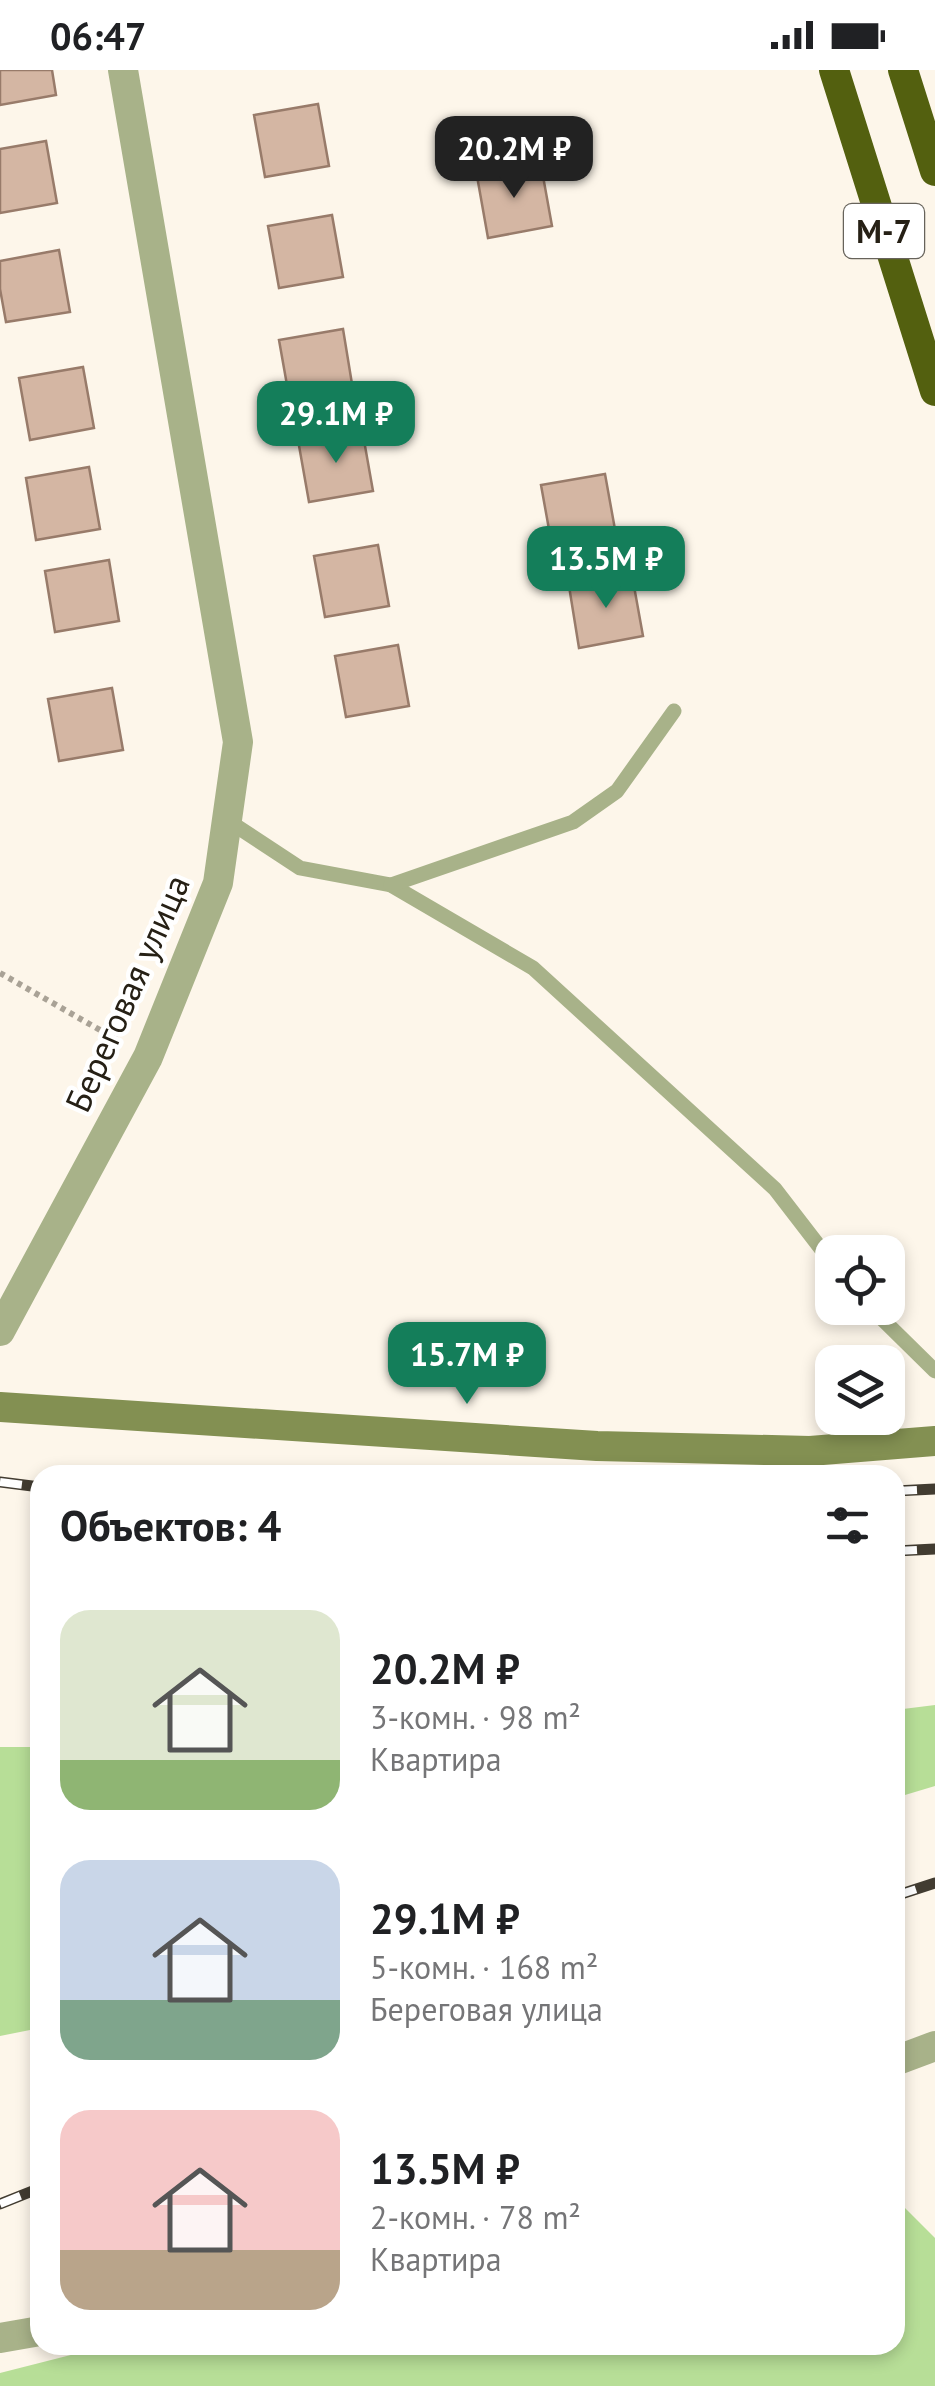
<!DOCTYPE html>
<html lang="ru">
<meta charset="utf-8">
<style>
:root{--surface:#fff;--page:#f2f2f2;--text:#202124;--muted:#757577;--accent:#147e5a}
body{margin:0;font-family:"PT Sans",sans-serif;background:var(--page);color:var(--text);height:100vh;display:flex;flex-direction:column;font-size:38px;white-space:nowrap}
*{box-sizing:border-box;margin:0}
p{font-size:32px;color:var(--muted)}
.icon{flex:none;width:55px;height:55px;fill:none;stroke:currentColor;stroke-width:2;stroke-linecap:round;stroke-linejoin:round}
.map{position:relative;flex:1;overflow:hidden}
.side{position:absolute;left:30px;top:1395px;width:875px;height:890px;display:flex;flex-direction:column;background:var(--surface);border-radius:30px;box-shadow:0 5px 15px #0003}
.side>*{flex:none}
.fabs{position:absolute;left:815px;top:1165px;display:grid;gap:20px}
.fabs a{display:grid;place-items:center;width:90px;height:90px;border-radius:20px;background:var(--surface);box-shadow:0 5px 15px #0003;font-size:50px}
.price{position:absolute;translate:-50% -85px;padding:0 22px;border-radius:20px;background:var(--accent);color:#fff;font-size:32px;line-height:65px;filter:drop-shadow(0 2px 5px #0008)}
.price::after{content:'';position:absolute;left:50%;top:60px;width:30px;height:22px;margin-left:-15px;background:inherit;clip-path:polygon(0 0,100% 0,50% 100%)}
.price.current{background:#222;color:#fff}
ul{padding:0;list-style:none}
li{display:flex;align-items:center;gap:30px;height:250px;padding:0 30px}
li span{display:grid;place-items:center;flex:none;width:280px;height:200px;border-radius:30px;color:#555}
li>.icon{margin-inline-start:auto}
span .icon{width:120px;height:120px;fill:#fffc;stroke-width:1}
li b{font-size:42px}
h2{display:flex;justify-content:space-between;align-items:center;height:120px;padding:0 30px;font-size:42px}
.status{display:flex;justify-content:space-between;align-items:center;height:70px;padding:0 50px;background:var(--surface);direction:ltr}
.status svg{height:28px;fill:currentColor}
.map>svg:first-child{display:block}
</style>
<div class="status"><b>06:47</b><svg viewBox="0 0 49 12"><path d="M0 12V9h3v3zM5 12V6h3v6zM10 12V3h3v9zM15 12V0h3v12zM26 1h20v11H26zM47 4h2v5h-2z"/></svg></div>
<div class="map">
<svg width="935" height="2316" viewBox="0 0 935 2316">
<rect width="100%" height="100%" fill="#fdf6ea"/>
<g fill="#b7de97">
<path d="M935 1635V1716L895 1728V1640Z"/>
<path d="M0 1677H40V1958L0 1966Z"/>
<path d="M895 2128 935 2168V2316H0V2303L110 2275H895Z"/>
</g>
<g fill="#d4b6a3" stroke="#987b6a" stroke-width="2.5">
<path d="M0 0H52L56 25 0 35Z"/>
<path d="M318 34 329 96 265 107 254 45Z"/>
<path d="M46 71 57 133 0 143V79Z"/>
<path d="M541 95 552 156 488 168 477 106Z"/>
<path d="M332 145 343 207 279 218 268 156Z"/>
<path d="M59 180 70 242 6 252 0 219V191Z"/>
<path d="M343 259 353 320 290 332 279 270Z"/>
<path d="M83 297 94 358 30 370 19 308Z"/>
<path d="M362 359 373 421 309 432 298 370Z"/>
<path d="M89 397 100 459 36 470 26 408Z"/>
<path d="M605 404 616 465 552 476 541 415Z"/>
<path d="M378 475 389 536 325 547 314 486Z"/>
<path d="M109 490 119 551 55 562 45 501Z"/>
<path d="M632 505 643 566 579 578 569 516Z"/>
<path d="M398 575 409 636 346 647 335 586Z"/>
<path d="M112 618 123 680 59 691 48 629Z"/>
</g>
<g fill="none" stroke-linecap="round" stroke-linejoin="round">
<path stroke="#a9a296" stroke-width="6" stroke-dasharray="5 5" stroke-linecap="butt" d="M0 903 121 972"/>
<g stroke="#a8b289" stroke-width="15">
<path d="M227 750 300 798 391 815 533 898 775 1119 832 1193"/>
<path d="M391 815 573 752 617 721 674 641"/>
<path d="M871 1238 935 1301"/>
</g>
<g stroke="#a8b289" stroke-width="30">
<path d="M0 1261 148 987 218 813 238 672 123 0"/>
<path d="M895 1991 935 1976"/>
<path d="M0 2268 40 2261"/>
</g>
<path stroke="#839052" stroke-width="30" d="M0 1337 597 1376 810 1381 935 1371"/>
<g stroke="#53600f" stroke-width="30">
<path d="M834 0 935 321"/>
<path d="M903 0 935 101"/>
</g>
<defs>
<g id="rail">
<path d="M0 1412 40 1417"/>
<path d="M895 1421 935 1419"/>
<path d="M895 1481 935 1479"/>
<path d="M895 1826 935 1813"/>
<path d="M0 2134 40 2118"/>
</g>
</defs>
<use href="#rail" stroke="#423c31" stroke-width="11"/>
<use href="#rail" stroke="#fff" stroke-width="8" stroke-dasharray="22" stroke-linecap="butt"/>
</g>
<g text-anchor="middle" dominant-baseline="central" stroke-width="9" stroke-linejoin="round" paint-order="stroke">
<rect fill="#fff" stroke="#67635b" stroke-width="2.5" x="844" y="134" width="80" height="54" rx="8"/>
<g font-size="32" font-weight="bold" fill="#262015">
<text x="884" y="161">М-7</text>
</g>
<g font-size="35" fill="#262015" stroke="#fff">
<text transform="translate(127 923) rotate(-66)">Береговая улица</text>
</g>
</g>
</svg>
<div class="fabs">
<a><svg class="icon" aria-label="locate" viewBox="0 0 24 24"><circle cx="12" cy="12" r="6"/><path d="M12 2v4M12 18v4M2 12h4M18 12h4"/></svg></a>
<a><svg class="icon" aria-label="layers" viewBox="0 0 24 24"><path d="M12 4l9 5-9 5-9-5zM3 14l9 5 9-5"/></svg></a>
</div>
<b class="price current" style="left:514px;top:131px">20.2M ₽</b>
<b class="price" style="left:336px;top:396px">29.1M ₽</b>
<b class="price" style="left:606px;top:541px">13.5M ₽</b>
<b class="price" style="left:467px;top:1337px">15.7M ₽</b>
<section class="side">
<h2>Объектов: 4<svg class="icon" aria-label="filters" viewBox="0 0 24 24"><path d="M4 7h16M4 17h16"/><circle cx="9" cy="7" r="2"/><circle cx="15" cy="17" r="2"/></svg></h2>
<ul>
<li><span style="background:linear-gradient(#dfe7d0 75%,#8fb573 0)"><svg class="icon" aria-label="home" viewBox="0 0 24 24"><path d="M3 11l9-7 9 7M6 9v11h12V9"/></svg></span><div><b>20.2M ₽</b><p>3-комн. · 98 m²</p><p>Квартира</p></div></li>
<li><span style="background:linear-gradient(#c9d6e8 70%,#7fa58c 0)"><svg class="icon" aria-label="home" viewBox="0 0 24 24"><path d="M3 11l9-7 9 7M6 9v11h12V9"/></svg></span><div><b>29.1M ₽</b><p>5-комн. · 168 m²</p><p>Береговая улица</p></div></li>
<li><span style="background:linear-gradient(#f6c9c9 70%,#b9a48a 0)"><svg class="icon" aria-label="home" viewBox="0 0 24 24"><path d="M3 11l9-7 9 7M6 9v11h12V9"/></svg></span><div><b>13.5M ₽</b><p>2-комн. · 78 m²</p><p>Квартира</p></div></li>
</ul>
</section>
</div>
